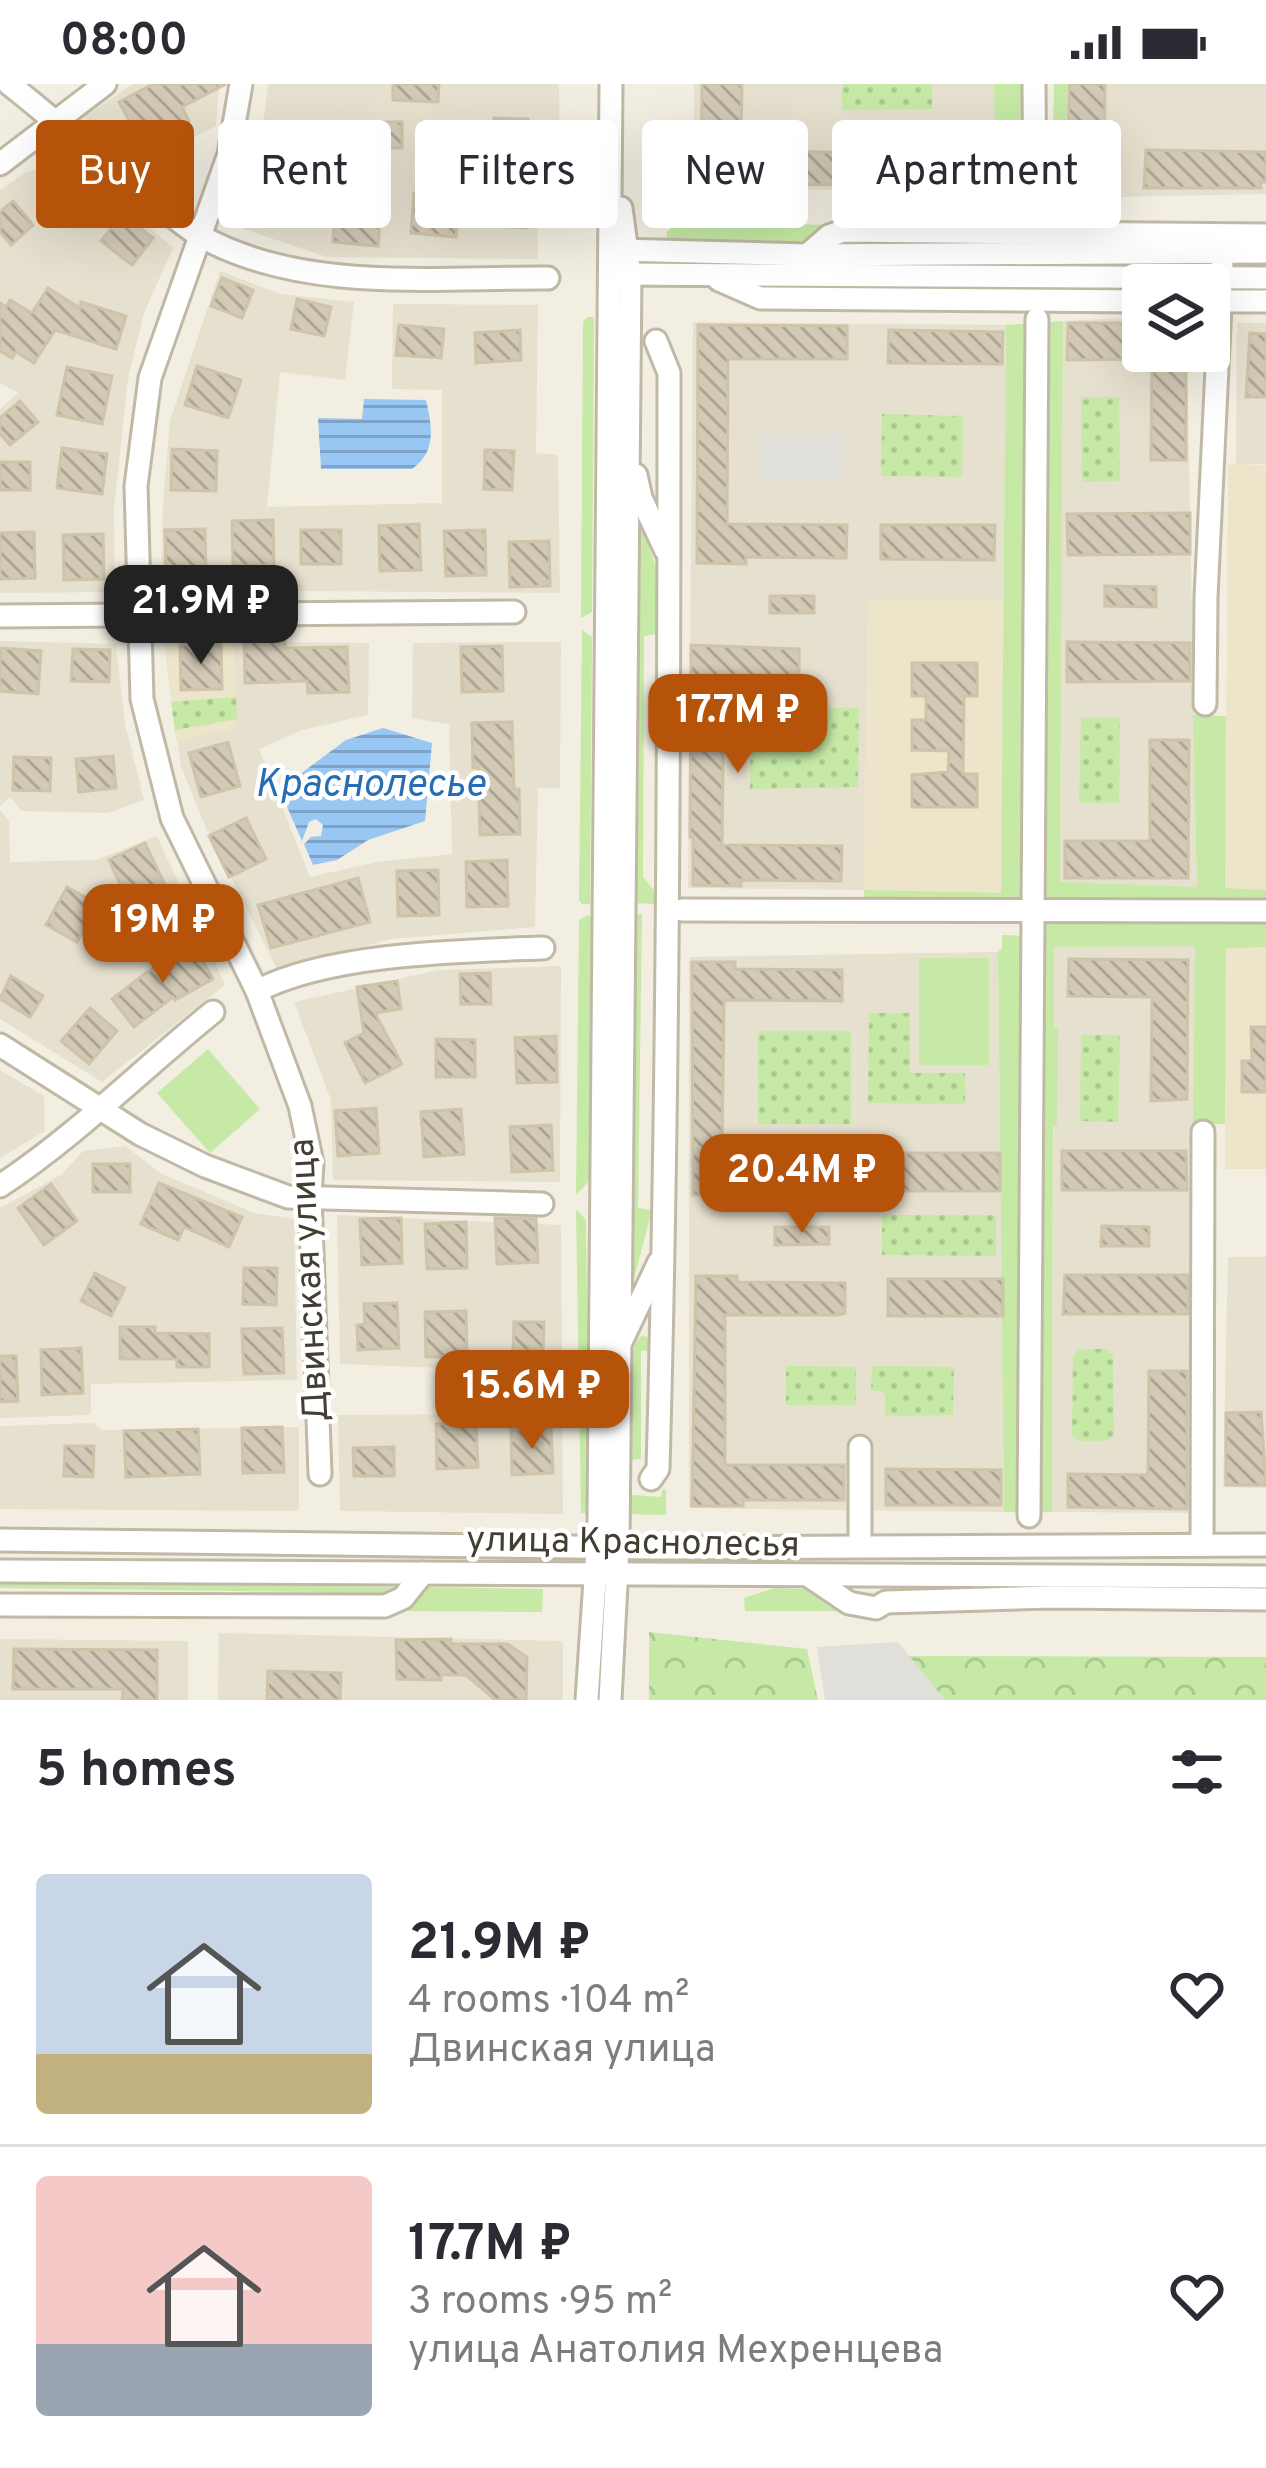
<!DOCTYPE html>
<meta charset="utf-8">
<style>
:root{--surface:#fff;--page:#f7f7f7;--text:#2b2b33;--muted:#7c7c81;--line:#e1e1e2;--accent:#b45309}
body{margin:0;font-family:Overpass,sans-serif;background:var(--page);color:var(--text);height:100vh;display:flex;flex-direction:column;font-size:45px;white-space:nowrap}
*{box-sizing:border-box;margin:0}
p{font-size:39px;color:var(--muted)}
.icon{flex:none;width:66px;height:66px;fill:none;stroke:currentColor;stroke-width:2;stroke-linecap:round;stroke-linejoin:round}
.map{position:relative;height:1616px;overflow:hidden}
.side{display:flex;flex-direction:column;background:var(--surface);flex:1}
.side>*{flex:none}
.guide{position:absolute;left:36px;top:36px;width:1194px;height:108px;display:flex;gap:24px}
.fabs{position:absolute;left:1122px;top:180px;display:grid;gap:24px}
.fabs a{display:grid;place-items:center;width:108px;height:108px;border-radius:12px;background:var(--surface);box-shadow:0 12px 48px #0002;font-size:60px}
.price{position:absolute;translate:-50% -102px;padding:0 27px;border-radius:24px;background:var(--accent);color:#fff;font-size:39px;line-height:78px;filter:drop-shadow(0 3px 6px #0008)}
.price::after{content:'';position:absolute;left:50%;top:72px;width:36px;height:27px;margin-left:-18px;background:inherit;clip-path:polygon(0 0,100% 0,50% 100%)}
.price.on{background:#222;color:#fff}
ul{padding:0;list-style:none}
li{display:flex;align-items:center;gap:36px;height:300px;padding:0 36px}
li+li{border-top:3px solid var(--line)}
li span{display:grid;place-items:center;flex:none;width:336px;height:240px;border-radius:12px;color:#555}
li>.icon{margin-inline-start:auto}
span .icon{width:144px;height:144px;fill:#fffc;stroke-width:1}
li b{font-size:51px}
h2{display:flex;justify-content:space-between;align-items:center;height:144px;padding:0 36px;font-size:51px}
.tag{padding:0 42px;border-radius:12px;background:var(--surface);box-shadow:0 12px 48px #0002;font-size:42px;line-height:108px}
.tag.on{background:var(--accent);color:#fff}
.status{display:flex;justify-content:space-between;align-items:center;height:84px;padding:0 60px;background:var(--surface);direction:ltr}
.status svg{height:33px;fill:currentColor}
.map>svg:first-child{display:block}
</style>
<div class="status"><b>08:00</b><svg viewBox="0 0 49 12"><path d="M0 12V9h3v3zM5 12V6h3v6zM10 12V3h3v9zM15 12V0h3v12zM26 1h20v11H26zM47 4h2v5h-2z"/></svg></div>
<div class="map">
<svg width="1266" height="1616" viewBox="0 0 1266 1616">
<defs>
<pattern id="forest-crowns" width="20" height="18" patternUnits="userSpaceOnUse" patternTransform="scale(3)"><rect width="20" height="18" fill="#c6e9a6"/><path d="M2 6a3 3 0 1 1 6 0M12 15a3 3 0 1 1 6 0" fill="none" stroke="#abc98f"/></pattern>
<pattern id="park-dots" width="8" height="8" patternUnits="userSpaceOnUse" patternTransform="scale(3)"><rect width="8" height="8" fill="#c6e9a6"/><path d="M2 2h.1M6 6h.1" fill="none" stroke="#abc98f" stroke-width="1.8" stroke-linecap="round"/></pattern>
<pattern id="water-rules" width="6" height="5" patternUnits="userSpaceOnUse" patternTransform="scale(3)"><rect width="6" height="5" fill="#98c7f4"/><path d="M0 2.5h6" fill="none" stroke="#7ea3c6"/></pattern>
<pattern id="building-back-hatch" width="6" height="6" patternUnits="userSpaceOnUse" patternTransform="scale(3)"><rect width="6" height="6" fill="#d3cab6"/><path d="M-1 5l2 2M0 0l6 6M5-1l2 2" fill="none" stroke="#ada595"/></pattern>
</defs>
<rect width="100%" height="100%" fill="#f2eee1"/>
<g fill="#e6e0cf">
<path d="M133 0H219L216 42 141 80 84 33Z"/>
<path d="M268 0H559L560 86 537 88 538 175 327 173 238 143 259 77Z"/>
<path d="M694 0H994L996 107 694 105Z"/>
<path d="M1069 0H1266V110L1066 114Z"/>
<path d="M73 78 173 164 144 229 128 294 114 425 115 508 0 509V325L18 309 0 299V106L26 88Z"/>
<path d="M220 187 280 210 354 218 345 296 280 288 267 423 442 419V306L392 305 393 220 538 221 536 369 558 371 560 509 161 506 163 418 170 337Z"/>
<path d="M1143 233V267H1187L1197 803 1060 799 1063 237Z"/>
<path d="M693 238 1006 241 1004 515 868 516 864 806 688 804Z"/>
<path d="M1237 239H1266V380H1236Z"/>
<path d="M0 557 116 560 125 640 144 716 108 729 22 727 10 713 0 722Z"/>
<path d="M164 557 369 559 368 631 302 646 259 665 310 793 377 778 452 770 449 640 412 634 413 559 561 558 560 704H538L535 843 391 855 277 885 206 744 181 682Z"/>
<path d="M0 726 9 737 10 778 96 776 157 752 225 901 102 998 0 935Z"/>
<path d="M1054 862H1195L1190 1429 1052 1428Z"/>
<path d="M998 868 1004 1428 689 1424V873Z"/>
<path d="M561 882 560 1098 333 1096 331 1016 294 918 439 886Z"/>
<path d="M0 986 44 1012 45 1047 0 1074Z"/>
<path d="M125 1062 162 1090 254 1129 294 1135 297 1296 91 1300V1331L0 1334V1124L61 1091 83 1067Z"/>
<path d="M337 1131 561 1141 563 1430 340 1427 338 1331 497 1330V1286L340 1280Z"/>
<path d="M1228 1173H1266V1404L1223 1403Z"/>
<path d="M93 1339 102 1346 299 1343V1427L0 1425V1342Z"/>
<path d="M219 1549 563 1557V1616H218Z"/>
<path d="M0 1555 188 1557V1616H0Z"/>
</g>
<g fill="#ece5ca">
<path d="M1228 380 1266 381V806L1225 805Z"/>
<path d="M868 515H1004L1001 810 864 806Z"/>
<path d="M164 557 234 558 237 644 176 656Z"/>
<path d="M1226 863H1266V1085H1225Z"/>
</g>
<g fill="#c6e9a6">
<path d="M994 0H1030L1029 114H996Z"/>
<path d="M1054 0H1067L1066 114H1052Z"/>
<path d="M676 139 841 141 808 162H667V148Z"/>
<path d="M587 233H594L592 528 581 534 583 238Z"/>
<path d="M1063 237 1060 798 1197 803 1193 631 1226 632 1225 804 1266 806V863L1226 864 1225 1040H1193L1195 862 1054 863V944L1058 945 1057 1041 1053 1042 1052 1428H1004L998 868 1002 864V851L1028 852 1036 825 865 824 864 806 1001 809 1006 241Z"/>
<path d="M632 411 659 492 658 550 644 552 643 793 658 811V820L631 819Z"/>
<path d="M582 546 592 553 590 820H582L579 816Z"/>
<path d="M631 830H642L638 1124 652 1126 630 1210Z"/>
<path d="M588 831 591 834 589 1097 576 1111 579 836Z"/>
<rect x="919" y="874" width="70" height="107"/>
<path d="M208 965 260 1025 210 1069 157 1009Z"/>
<path d="M576 1125 586 1136 589 1429H581Z"/>
<path d="M642 1251 652 1255 655 1266 641 1267V1375L632 1376V1411L661 1413 662 1406 666 1405V1431L627 1430C627 1394 617 1271 642 1251Z"/>
<path d="M0 1498 405 1503 386 1516H323L318 1508 0 1504Z"/>
<path d="M423 1503 543 1505 542 1528 393 1527Z"/>
<path d="M774 1504 806 1505 828 1522 842 1527H745L744 1514Z"/>
</g>
<g fill="url(#forest-crowns)">
<path d="M649 1548 807 1565 818 1616H649Z"/>
<path d="M898 1572 1266 1573V1616H938Z"/>
</g>
<g fill="url(#park-dots)">
<path d="M842 0H932V25L842 26Z"/>
<path d="M1081 313H1119L1120 397 1082 398Z"/>
<path d="M882 330 963 332 962 393 881 392Z"/>
<path d="M236 613 237 635 175 646 171 618Z"/>
<path d="M751 623 859 624 858 703 750 705Z"/>
<path d="M1081 633H1120L1119 719H1079Z"/>
<path d="M869 929H910V989H965V1020L868 1019Z"/>
<rect x="758" y="947" width="93" height="93"/>
<path d="M1081 951H1120L1118 1038 1080 1037Z"/>
<path d="M882 1131H996V1172L882 1171Z"/>
<path d="M1079 1265H1107L1113 1273 1114 1350 1107 1357H1080L1072 1351 1073 1272Z"/>
<path d="M786 1282 856 1283V1321H786Z"/>
<path d="M872 1282 954 1283 953 1331 885 1332V1311L881 1307H871Z"/>
</g>
<g fill="#e1dfda">
<path d="M761 349 843 350 842 397 761 396Z"/>
<path d="M898 1558 945 1616H825L817 1563Z"/>
</g>
<g fill="url(#water-rules)">
<path d="M364 315 426 316C432 342 437 368 412 385H321L318 334 362 335Z"/>
<path d="M383 644 432 659 425 737 368 756 337 776 313 781 304 760 311 753 321 752 323 741 316 735 309 738 302 757 287 723 288 699 346 656Z"/>
</g>
<g fill="url(#building-back-hatch)" stroke="#cfc3a9" stroke-width="3">
<path d="M153 0H226L182 23 189 37 178 43 180 48 160 58 158 53 147 58 139 43 134 46 119 18Z"/>
<path d="M393 0H439L438 18 393 16Z"/>
<path d="M702 0H742L740 100 701 99Z"/>
<path d="M1069 0H1105L1104 104H1068Z"/>
<path d="M494 34 528 35V65L494 64Z"/>
<rect x="359" y="38" width="43" height="26"/>
<path d="M294 39 322 44 315 77 287 72Z"/>
<path d="M967 46H994L995 103 773 100 774 67 967 71Z"/>
<path d="M1146 66 1266 68V98H1260L1261 104H1144Z"/>
<path d="M255 93 293 103 285 134 247 124Z"/>
<path d="M486 100 531 104 527 144 482 141Z"/>
<path d="M414 109 459 112 456 153 411 149Z"/>
<path d="M13 117 33 141 11 161 0 148V128Z"/>
<path d="M336 118 381 121 378 162 333 158Z"/>
<path d="M122 130 153 154 132 181 101 157Z"/>
<path d="M222 194 253 206 242 234 211 222Z"/>
<path d="M48 204 80 224 81 218 126 232 116 265 55 246 34 279 16 268 12 274 0 267V219L6 223 10 216 32 229Z"/>
<path d="M297 215 331 223 324 252 291 245Z"/>
<path d="M1068 239H1143V275L1067 276Z"/>
<path d="M399 241 444 245 441 274 396 271Z"/>
<path d="M698 241 847 242V275H728L727 440 847 441 846 474 746 473V480L697 479Z"/>
<path d="M520 246 521 276 476 279 475 249Z"/>
<path d="M889 246 1003 248 1002 280 888 279Z"/>
<path d="M1250 249 1266 250V313H1246Z"/>
<path d="M1152 267H1186V376H1151Z"/>
<path d="M197 282 241 296 228 334 185 321Z"/>
<path d="M67 283 112 292 102 340 57 331Z"/>
<path d="M20 317 38 338 10 361 0 350V334Z"/>
<path d="M62 364 107 370 102 410 57 404Z"/>
<path d="M172 365 217 367 216 407 171 406Z"/>
<path d="M485 366 514 367 512 406 484 405Z"/>
<rect x="0" y="378" width="30" height="28"/>
<path d="M1190 429V470L1068 471 1067 430Z"/>
<path d="M273 436 274 481 233 482 232 437Z"/>
<path d="M419 440 421 486 380 487 379 442Z"/>
<path d="M881 441H995L994 476 881 475Z"/>
<path d="M205 445 206 491 166 492 165 446Z"/>
<rect x="301" y="446" width="40" height="34"/>
<path d="M485 446 486 491 446 492 444 447Z"/>
<path d="M34 448 35 494 0 495V449Z"/>
<path d="M103 450 104 495 64 496 63 451Z"/>
<path d="M549 457 550 502 510 503 509 458Z"/>
<path d="M1105 502 1156 503V523L1105 522Z"/>
<rect x="770" y="512" width="44" height="17"/>
<path d="M285 553V564L347 563 349 608 308 609 307 597 245 599 244 554Z"/>
<path d="M1067 558 1190 559V597L1067 598Z"/>
<path d="M221 560 222 605 181 606 180 561Z"/>
<path d="M691 561 799 565V596L724 595 722 761 842 762 841 797 741 796V802L693 801V753H690Z"/>
<path d="M502 562 503 607 462 608 461 563Z"/>
<path d="M0 564 41 567 38 610 0 607Z"/>
<path d="M73 565 110 566 109 598 71 597Z"/>
<path d="M912 579H977V612H964L963 690H977V723H912V691L948 688 949 667 912 666V636H926V612H912Z"/>
<path d="M512 638 514 705H519L520 750 480 751 478 684H473L472 639Z"/>
<path d="M1150 656H1189L1188 794H1065V757H1150Z"/>
<path d="M228 658 240 702 201 713 189 669Z"/>
<path d="M113 672 116 704 79 708 76 675Z"/>
<path d="M14 673 51 674 50 707 13 706Z"/>
<path d="M246 734 266 775 229 793 209 752Z"/>
<path d="M145 759 166 803 129 820 109 776Z"/>
<path d="M507 776 508 822 467 823 466 778Z"/>
<path d="M438 786 439 831 398 832 397 787Z"/>
<path d="M358 794 370 838 271 864 258 821Z"/>
<path d="M67 803 98 820 77 858 46 841Z"/>
<path d="M195 864 213 895 175 916 173 913 134 943 112 915 147 888Z"/>
<path d="M1069 875 1188 876 1187 1015 1151 1017 1152 913 1068 912Z"/>
<path d="M692 878H735V885L842 886V917L724 916 722 1068 841 1069 840 1103 741 1102V1111H693Z"/>
<path d="M490 889 491 920H461L460 890Z"/>
<path d="M11 892 43 912 30 933 0 915Z"/>
<path d="M397 897 401 925 375 929 402 980 365 999 345 959 364 949 357 903Z"/>
<path d="M90 924 117 947 89 980 61 957Z"/>
<path d="M1251 943H1266V1008H1242V977H1252Z"/>
<path d="M556 952 557 998 517 999 515 954Z"/>
<path d="M436 955 475 956V993H436Z"/>
<path d="M376 1024 379 1069 338 1072 335 1027Z"/>
<path d="M461 1025 464 1070 424 1073 421 1028Z"/>
<path d="M551 1041 553 1086 512 1088 510 1043Z"/>
<path d="M1062 1067H1186L1187 1106H1062Z"/>
<rect x="886" y="1069" width="114" height="38"/>
<rect x="93" y="1080" width="37" height="28"/>
<path d="M159 1099 242 1133 229 1163 184 1143 178 1156 141 1140Z"/>
<path d="M51 1100 77 1137 44 1161 18 1124Z"/>
<path d="M401 1134 402 1179 362 1181 360 1135Z"/>
<path d="M495 1134 536 1135 538 1178 497 1180Z"/>
<path d="M466 1138 467 1184 427 1185 425 1140Z"/>
<path d="M1102 1142 1149 1143V1162H1101Z"/>
<path d="M775 1143H829V1160L775 1161Z"/>
<path d="M244 1184H277L276 1221 243 1220Z"/>
<path d="M95 1189 125 1204 111 1232 81 1217Z"/>
<path d="M1065 1191H1188V1230H1063Z"/>
<path d="M696 1192H737V1198L845 1199V1229L838 1231H725V1381H844V1416H743V1422H692Z"/>
<rect x="888" y="1195" width="115" height="37"/>
<path d="M397 1219 399 1264 358 1266 357 1241 365 1240 364 1220Z"/>
<path d="M466 1227 467 1272 426 1273 425 1228Z"/>
<path d="M514 1238H544L543 1267H513Z"/>
<path d="M120 1243H155V1249L209 1250V1283H177V1275H120Z"/>
<path d="M282 1244 284 1289 244 1290 242 1245Z"/>
<path d="M81 1264 83 1309 42 1311 41 1266Z"/>
<path d="M0 1272H16L18 1317 0 1318Z"/>
<path d="M1149 1287H1187V1425L1068 1423V1390L1148 1391Z"/>
<path d="M1261 1328 1266 1401H1226V1329Z"/>
<path d="M476 1338 478 1383 437 1385 436 1340Z"/>
<path d="M282 1343 284 1388 243 1389 242 1344Z"/>
<path d="M551 1344 553 1389 512 1391 511 1346Z"/>
<path d="M198 1345 200 1390 126 1393 124 1347Z"/>
<path d="M65 1362H94L93 1393 64 1392Z"/>
<path d="M394 1363V1392H354L353 1364Z"/>
<path d="M886 1385 1001 1386V1421H886Z"/>
<path d="M451 1555V1560H508L527 1573 526 1616H495L466 1591H441V1596L397 1595 396 1556Z"/>
<path d="M14 1565 157 1566V1616H122L123 1605H13Z"/>
<path d="M268 1587 341 1589 340 1616H267Z"/>
</g>
<g fill="none" stroke-linecap="round" stroke-linejoin="round">
<defs>
<g id="minor">
<path d="M9 0C60 40 107 84 159 122 174 132 188 146 204 154 306 209 437 193 548 194"/>
<path d="M241 0 229 70 150 294 136 402 142 615 172 734 257 907 300 1022 312 1079 310 1112 320 1390"/>
<path d="M1034 0 1035 124"/>
<path d="M0 80 105 0"/>
<path d="M619 166 807 171 1266 168"/>
<path d="M807 171 829 152 843 147 1266 151"/>
<path d="M619 190 1266 194"/>
<path d="M719 196 760 214 1143 217"/>
<path d="M1210 217H1266"/>
<path d="M636 391 641 414 666 467"/>
<path d="M0 532 514 528"/>
<path d="M1205 620 1206 513 1222 180"/>
<path d="M682 826 1266 827"/>
<path d="M257 907C329 869 462 867 543 864"/>
<path d="M0 961 140 1050 205 1082 288 1113 542 1120"/>
<path d="M0 1102C77 1051 141 986 213 928"/>
<path d="M621 1258 659 1178"/>
<path d="M651 1395 658 1385C668 1020 669 654 669 289L656 257"/>
<path d="M1029 1432 1037 235"/>
<path d="M0 1456 657 1464 1266 1461"/>
<path d="M1202 1461 1203 1048"/>
<path d="M860 1462V1363"/>
<path d="M0 1487 1266 1493"/>
<path d="M809 1492 849 1519 876 1524 886 1518 1051 1513 1266 1515"/>
<path d="M0 1521 385 1522 403 1514 423 1489"/>
<path d="M587 1616 599 1436 611 0"/>
<path d="M610 1616 618 1462 630 190 621 124"/>
</g>
</defs>
<use href="#minor" stroke="#c0b9a6" stroke-width="27"/>
<use href="#minor" stroke="#fff" stroke-width="21"/>
</g>
<g text-anchor="middle" dominant-baseline="central" stroke-width="9" stroke-linejoin="round" paint-order="stroke">
<g font-size="36" fill="#433e32" stroke="#fff">
<text transform="translate(311 1196) rotate(-93)">Двинская улица</text>
<text transform="translate(633 1460) rotate(1)">улица Краснолесья</text>
</g>
<g font-size="39" font-style="italic" fill="#266db4" stroke="#fff">
<text x="370" y="702">Краснолесье</text>
</g>
</g>
</svg>
<div class="fabs">
<a><svg class="icon" aria-label="layers" viewBox="0 0 24 24"><path d="M12 4l9 5-9 5-9-5zM3 14l9 5 9-5"/></svg></a>
</div>
<b class="price on" style="left:201px;top:583px">21.9M ₽</b>
<b class="price" style="left:738px;top:692px">17.7M ₽</b>
<b class="price" style="left:163px;top:902px">19M ₽</b>
<b class="price" style="left:802px;top:1152px">20.4M ₽</b>
<b class="price" style="left:532px;top:1368px">15.6M ₽</b>
<div class="guide">
<a class="tag on">Buy</a>
<a class="tag">Rent</a>
<a class="tag">Filters</a>
<a class="tag">New</a>
<a class="tag">Apartment</a>
</div>
</div>
<section class="side">
<h2>5 homes<svg class="icon" aria-label="filters" viewBox="0 0 24 24"><path d="M4 7h16M4 17h16"/><circle cx="9" cy="7" r="2"/><circle cx="15" cy="17" r="2"/></svg></h2>
<ul>
<li><span style="background:linear-gradient(#c9d6e8 75%,#c2b280 0)"><svg class="icon" aria-label="home" viewBox="0 0 24 24"><path d="M3 11l9-7 9 7M6 9v11h12V9"/></svg></span><div><b>21.9M ₽</b><p>4 rooms · 104 m²</p><p>Двинская улица</p></div><svg class="icon" aria-label="heart" viewBox="0 0 24 24"><path d="M12 20l-8-8c-3-5 5-10 8-4 3-6 11-1 8 4z"/></svg></li>
<li><span style="background:linear-gradient(#f6c9c9 70%,#9aa5b1 0)"><svg class="icon" aria-label="home" viewBox="0 0 24 24"><path d="M3 11l9-7 9 7M6 9v11h12V9"/></svg></span><div><b>17.7M ₽</b><p>3 rooms · 95 m²</p><p>улица Анатолия Мехренцева</p></div><svg class="icon" aria-label="heart" viewBox="0 0 24 24"><path d="M12 20l-8-8c-3-5 5-10 8-4 3-6 11-1 8 4z"/></svg></li>
</ul>
</section>
